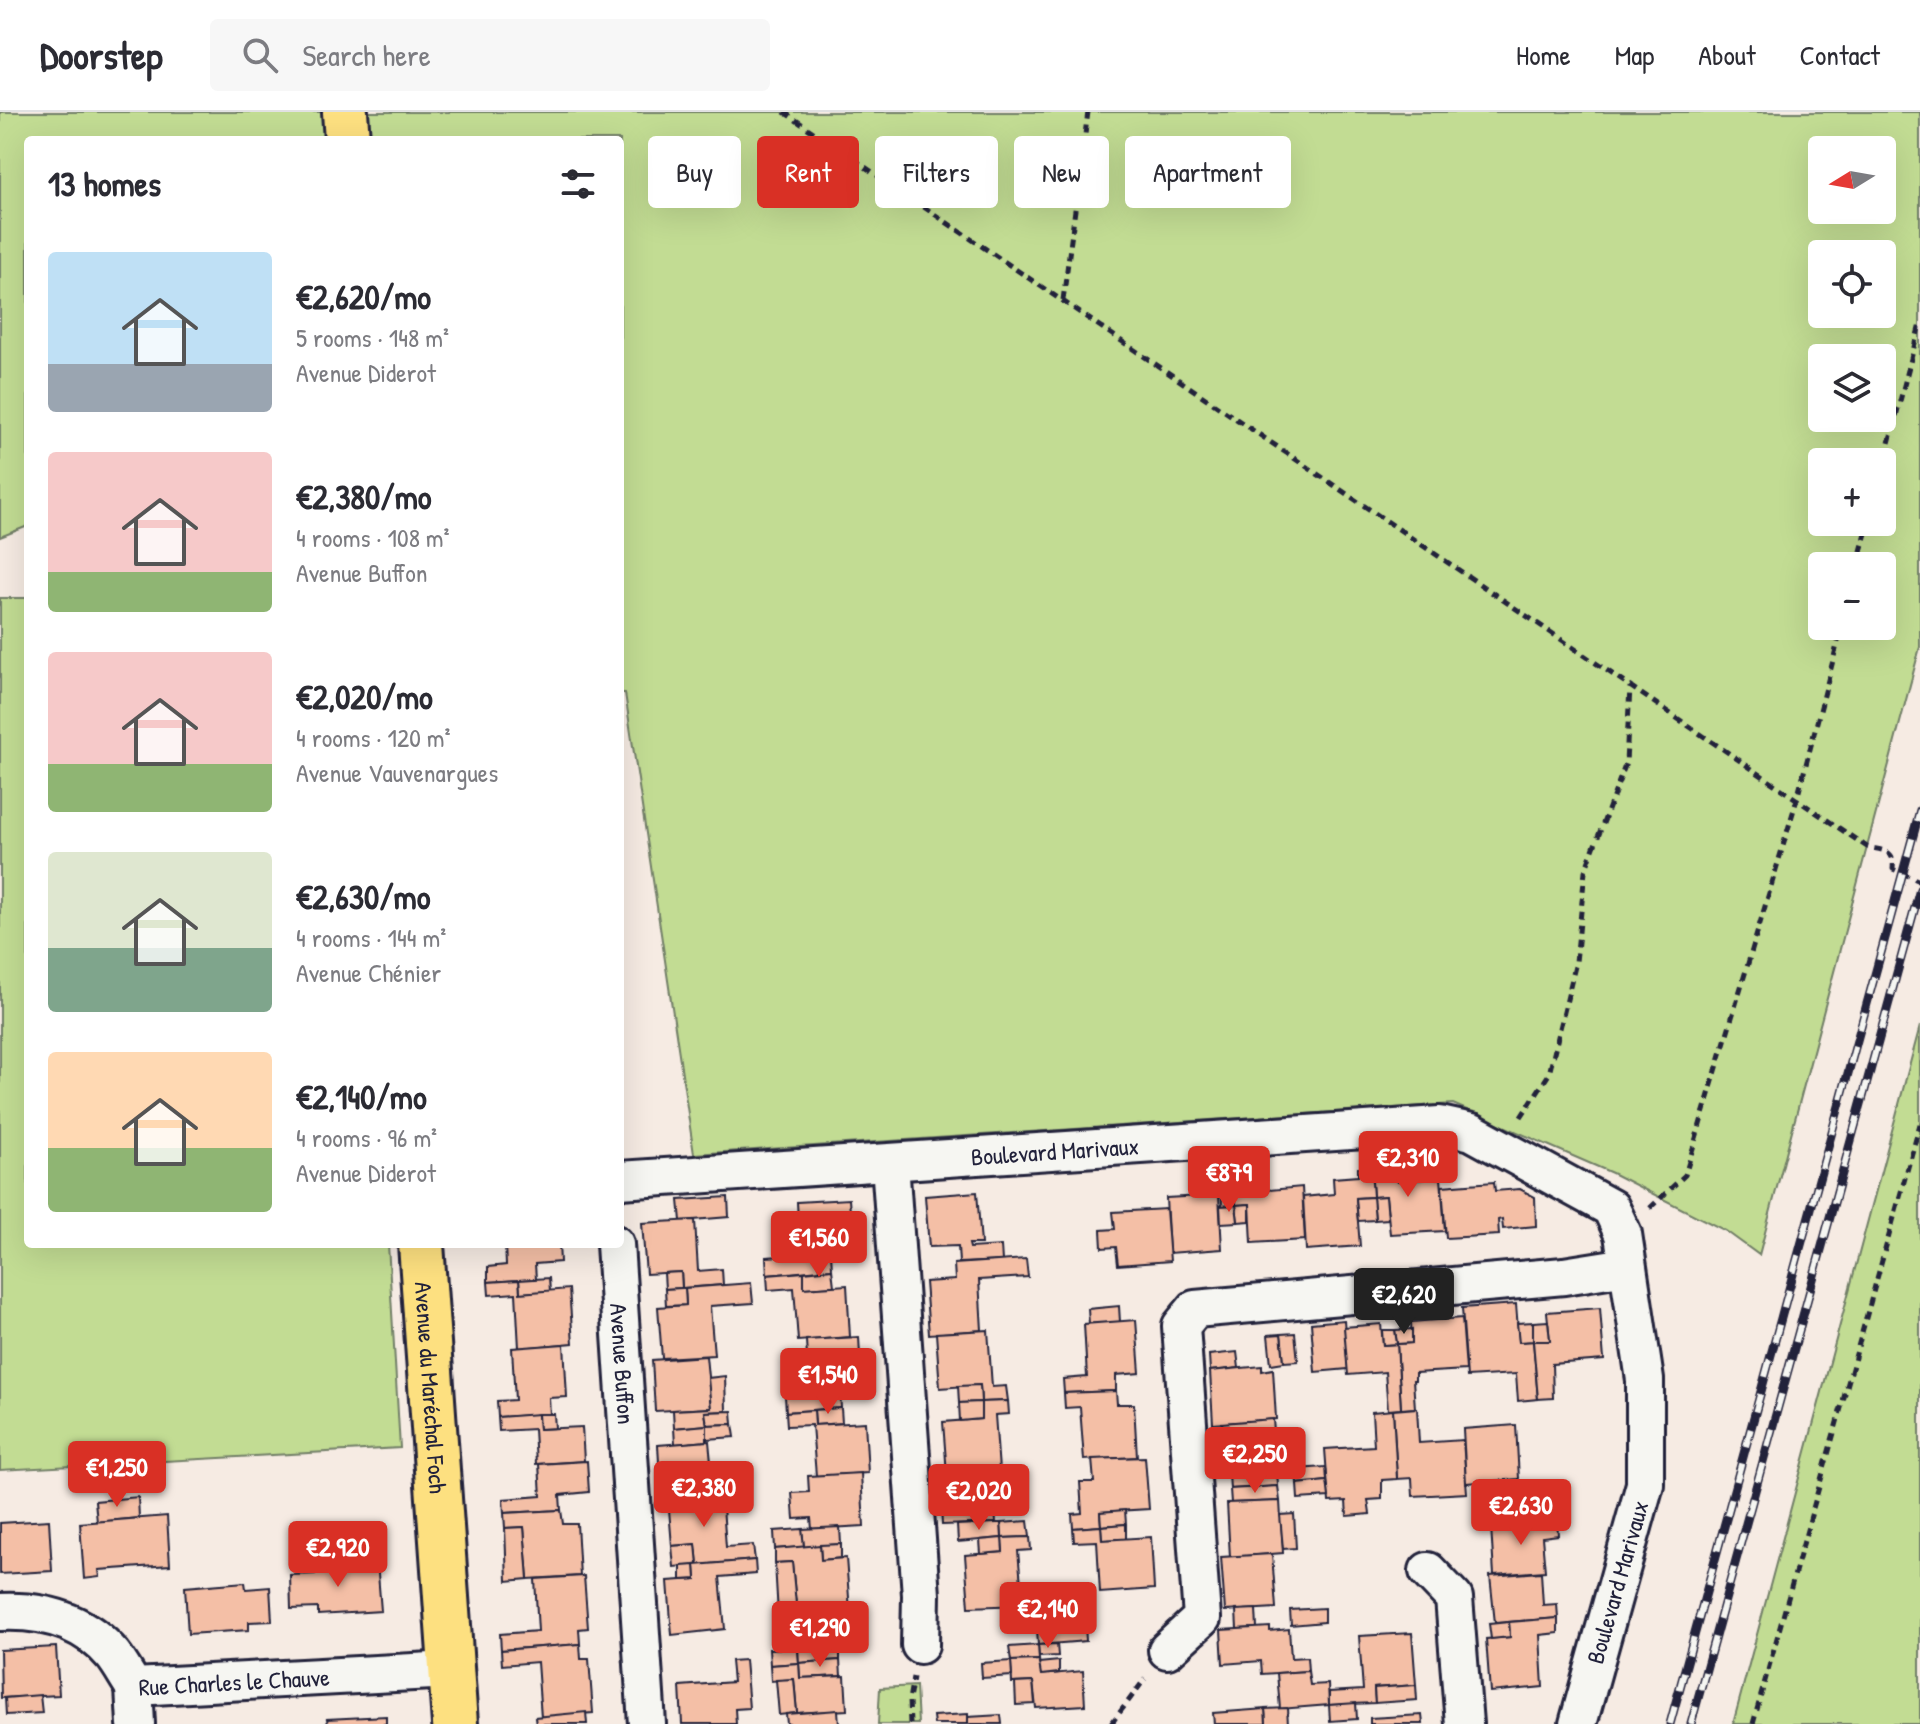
<!DOCTYPE html>
<meta charset="utf-8">
<style>
:root{--surface:#fff;--page:#f7f7f7;--text:#2b2b33;--muted:#7c7c81;--line:#e1e1e2;--accent:#d93025}
body{margin:0;font-family:"Patrick Hand",sans-serif;background:var(--page);color:var(--text);height:100vh;display:flex;flex-direction:column;font-size:30px;white-space:nowrap}
*{box-sizing:border-box;margin:0}
p{font-size:26px;color:var(--muted)}
.icon{flex:none;width:44px;height:44px;fill:none;stroke:currentColor;stroke-width:2;stroke-linecap:round;stroke-linejoin:round}
.map{position:relative;flex:1;overflow:hidden}
.details{position:absolute;left:24px;top:24px;width:600px;height:1112px;display:flex;flex-direction:column;background:var(--surface);border-radius:8px;box-shadow:0 8px 32px #0002}
.details>*{flex:none}
.hud{position:absolute;left:648px;top:24px;width:760px;height:72px;display:flex;gap:16px}
.needle{width:52px;rotate:259deg}
.tools{position:absolute;left:1808px;top:24px;display:grid;gap:16px}
.tools a{display:grid;place-items:center;width:88px;height:88px;border-radius:8px;background:var(--surface);box-shadow:0 8px 32px #0002;font-size:40px}
.price{position:absolute;translate:-50% -68px;padding:0 18px;border-radius:8px;background:var(--accent);color:#fff;font-size:26px;line-height:52px;filter:drop-shadow(0 2px 4px #0008)}
.price::after{content:'';position:absolute;left:50%;top:48px;width:24px;height:18px;margin-left:-12px;background:inherit;clip-path:polygon(0 0,100% 0,50% 100%)}
.price.on{background:#222;color:#fff}
ul{padding:0;list-style:none}
li{display:flex;align-items:center;gap:24px;height:200px;padding:0 24px}
li span{display:grid;place-items:center;flex:none;width:224px;height:160px;border-radius:8px;color:#555}
li>.icon{margin-inline-start:auto}
span .icon{width:96px;height:96px;fill:#fffc;stroke-width:1}
li b{font-size:34px}
h2{display:flex;justify-content:space-between;align-items:center;height:96px;padding:0 24px;font-size:34px}
.pill{padding:0 28px;border-radius:8px;background:var(--surface);box-shadow:0 8px 32px #0002;font-size:28px;line-height:72px}
.pill.on{background:var(--accent);color:#fff}
header{display:flex;align-items:center;gap:48px;box-sizing:border-box;height:112px;padding:0 40px;background:var(--surface);border-bottom:2px solid var(--line)}
header strong{font-size:38px}
nav{display:flex;gap:44px;margin-inline-start:auto;font-size:28px}
.search{width:560px;height:72px;background:var(--page);display:flex;align-items:center;gap:20px;box-sizing:border-box;padding:0 28px;border-radius:8px;color:var(--muted);font-size:30px}
.map>svg:first-child{display:block}
</style>
<header>
<strong>Doorstep</strong>
<div class="search"><svg class="icon" aria-label="search" viewBox="0 0 24 24"><circle cx="10" cy="10" r="6"/><path d="M15 15l6 6"/></svg>Search here</div>
<nav><a>Home</a><a>Map</a><a>About</a><a>Contact</a></nav>
</header>
<div class="map">
<svg width="1920" height="1612" viewBox="0 0 1920 1612">
<rect width="100%" height="100%" fill="#f6ebe3"/>
<filter id="ink" filterUnits="userSpaceOnUse"><feTurbulence type="fractalNoise" baseFrequency=".0125" numOctaves="2"/><feDisplacementMap in="SourceGraphic" scale="16" xChannelSelector="R" yChannelSelector="G"/><feConvolveMatrix kernelMatrix="1 2 1 2 8 2 1 2 1" color-interpolation-filters="sRGB"/></filter>
<g filter="url(#ink)">
<g fill="#c2dc93" stroke="#727f67" stroke-width="2" fill-rule="evenodd">
<path d="M0 0H1920V535L1759 1143 1726 1119 1612 1061 1453 992 694 1042 625 581H620V28H28V414L0 425ZM1822 38H1882V98H1822ZM1822 142H1882V202H1822ZM1822 246H1882V306H1822ZM1822 350H1882V410H1822ZM1822 454H1882V514H1822Z"/>
<path d="M0 486H28V1132H388L400 1336 0 1358Z"/>
<path d="M1920 914V1612H1733Z"/>
<path d="M916 1574 918 1612H878L880 1576Z"/>
</g>
<g fill="#f4bfa6" stroke="#22223b" stroke-width="2">
<path d="M1388 1041 1389 1054H1396L1397 1069 1441 1066 1445 1119 1390 1122 1386 1084 1373 1085 1371 1056V1042Z"/>
<path d="M1250 1048 1251 1062 1256 1061 1257 1079 1302 1075 1305 1128 1252 1131 1250 1092 1236 1093 1234 1049Z"/>
<path d="M1358 1056H1371L1373 1085 1356 1086 1360 1134 1306 1138 1303 1085 1334 1082 1333 1066 1358 1064Z"/>
<path d="M1235 1064 1236 1093 1222 1094 1221 1066Z"/>
<path d="M1494 1070 1495 1079 1520 1077 1535 1085 1536 1114 1503 1117 1502 1107 1498 1108 1499 1123 1446 1126 1442 1074Z"/>
<path d="M977 1080 981 1132H969L970 1136 1001 1134 1002 1149 959 1151 958 1134 929 1135 925 1084Z"/>
<path d="M1219 1083 1222 1137 1169 1141 1166 1086Z"/>
<path d="M1386 1084 1388 1107 1375 1108 1373 1085Z"/>
<path d="M728 1085 729 1105 681 1109 679 1088Z"/>
<path d="M1373 1085 1375 1108 1358 1109 1356 1086Z"/>
<path d="M849 1087 853 1139 819 1142 820 1158 767 1163 766 1145 800 1143 797 1090Z"/>
<path d="M1250 1092V1109L1238 1110 1236 1093Z"/>
<path d="M1236 1093 1238 1110 1221 1111 1220 1094Z"/>
<path d="M1166 1097 1170 1149 1118 1153 1116 1135 1102 1136 1101 1118 1115 1117 1113 1100Z"/>
<path d="M695 1108 698 1159 722 1157 723 1173 682 1176 681 1160 646 1162 642 1111Z"/>
<path d="M505 1132H559L560 1150 535 1152 536 1167 488 1170V1155L506 1153Z"/>
<path d="M831 1141 832 1157 820 1158 819 1142Z"/>
<path d="M1026 1147 1028 1165 979 1168 982 1218 929 1222 925 1170 955 1168 954 1152Z"/>
<path d="M832 1157 834 1174 804 1176V1160Z"/>
<path d="M681 1160 682 1176 665 1177 664 1161Z"/>
<path d="M804 1160V1176L847 1173 850 1225 798 1229 794 1176 768 1178 767 1163Z"/>
<path d="M549 1166 550 1179 520 1181 519 1168Z"/>
<path d="M519 1168 520 1181 569 1177 573 1231 519 1236 516 1181 489 1183 488 1170Z"/>
<path d="M751 1171 753 1191 710 1194 714 1243 662 1246 658 1195 686 1193 685 1176Z"/>
<path d="M682 1176H685L686 1193 666 1194 665 1177Z"/>
<path d="M1516 1192 1519 1230 1533 1229 1538 1287 1518 1289 1516 1262 1467 1265 1462 1196Z"/>
<path d="M1119 1194 1120 1210 1089 1212 1088 1197Z"/>
<path d="M1600 1196 1604 1248 1552 1252 1553 1286 1538 1287 1533 1229H1550L1547 1200Z"/>
<path d="M1462 1206 1466 1258 1415 1261V1268H1413L1415 1296 1401 1297 1397 1232 1412 1231 1411 1210Z"/>
<path d="M1136 1208 1140 1261 1116 1263V1279L1064 1281 1063 1267 1087 1265 1084 1212Z"/>
<path d="M1344 1208 1348 1257 1315 1260 1311 1211Z"/>
<path d="M1548 1209 1550 1229H1533V1210Z"/>
<path d="M1533 1210V1229L1519 1230 1517 1211Z"/>
<path d="M1381 1212 1383 1233 1397 1232 1401 1297 1388 1298 1385 1260 1348 1263 1344 1215Z"/>
<path d="M1412 1217V1231L1397 1232 1395 1218Z"/>
<path d="M988 1218 992 1275 1006 1274 1008 1289 981 1290 980 1273 940 1276 936 1221Z"/>
<path d="M1382 1218H1395L1397 1232 1383 1233Z"/>
<path d="M1295 1221 1298 1249 1284 1250 1281 1222Z"/>
<path d="M1281 1222 1284 1250 1271 1252 1268 1223Z"/>
<path d="M859 1225 862 1280 824 1281 826 1297 786 1300 785 1284 809 1282 806 1228Z"/>
<path d="M564 1232 567 1285 549 1286 550 1302 498 1305 497 1289 515 1288 512 1236Z"/>
<path d="M1237 1240 1239 1256 1210 1259 1209 1243Z"/>
<path d="M706 1244 711 1296 655 1299 652 1248Z"/>
<path d="M1262 1254V1259L1273 1257 1276 1307 1213 1312 1210 1259Z"/>
<path d="M725 1264 726 1299 705 1300 707 1313 674 1316 673 1298 711 1296 708 1266Z"/>
<path d="M980 1273 981 1290 959 1291 958 1274Z"/>
<path d="M1116 1279 1117 1292H1134L1137 1345 1084 1348 1080 1295 1065 1296 1064 1281Z"/>
<path d="M840 1280 841 1296 826 1297 824 1281Z"/>
<path d="M1008 1289 1009 1302 995 1303 999 1358 947 1362 943 1310 981 1307V1290Z"/>
<path d="M981 1290V1307L960 1309 959 1291Z"/>
<path d="M841 1296 842 1311 815 1313 814 1298Z"/>
<path d="M1417 1296 1419 1331 1463 1328 1467 1381 1413 1384 1412 1366 1397 1367 1393 1298Z"/>
<path d="M814 1298 815 1313 865 1310 868 1361 816 1364 812 1313 787 1314 786 1300Z"/>
<path d="M1393 1298 1397 1367 1382 1368V1387L1368 1388 1370 1402 1347 1404 1346 1389 1329 1390 1325 1337 1374 1334 1372 1300Z"/>
<path d="M732 1299 733 1312 707 1313 705 1300Z"/>
<path d="M538 1302 539 1317 582 1315 584 1349 536 1352 534 1317 499 1319 498 1305Z"/>
<path d="M538 1302H554L555 1316 539 1317Z"/>
<path d="M1273 1307 1277 1359 1225 1362 1222 1311Z"/>
<path d="M733 1312 735 1325 707 1327V1313Z"/>
<path d="M707 1313V1329L675 1332 674 1316Z"/>
<path d="M1516 1313 1519 1367 1466 1371 1463 1317Z"/>
<path d="M709 1329 714 1381 661 1385 658 1333Z"/>
<path d="M1145 1345 1149 1397 1100 1400 1101 1414 1073 1416 1072 1402 1082 1401 1080 1370H1094L1092 1347Z"/>
<path d="M587 1349 589 1380 560 1383 561 1398 504 1401 503 1387 541 1384 539 1352Z"/>
<path d="M1326 1355 1327 1369 1297 1372 1296 1357Z"/>
<path d="M992 1359 996 1411 942 1413 939 1362Z"/>
<path d="M1277 1359 1278 1374 1230 1377 1229 1362Z"/>
<path d="M861 1361 864 1414 812 1417 811 1406 794 1407 792 1381 809 1380 808 1364Z"/>
<path d="M1327 1369 1329 1385 1298 1387 1297 1372Z"/>
<path d="M1278 1374 1280 1389 1231 1391 1230 1377Z"/>
<path d="M722 1381 726 1435 753 1433 755 1448 698 1453 696 1432 672 1434 668 1385Z"/>
<path d="M138 1385 139 1406 97 1410 95 1389Z"/>
<path d="M1280 1389 1283 1441 1230 1445 1227 1391Z"/>
<path d="M1555 1393 1557 1408 1528 1411 1527 1395Z"/>
<path d="M561 1398 563 1412H577L580 1464 528 1467 524 1415 505 1416 504 1401Z"/>
<path d="M1125 1398 1126 1412 1101 1414 1100 1400Z"/>
<path d="M1294 1402 1296 1436 1283 1437 1280 1403Z"/>
<path d="M167 1404 170 1453 99 1458 100 1465 84 1467 80 1411Z"/>
<path d="M49 1408 52 1459 0 1462V1411Z"/>
<path d="M1557 1408 1558 1423 1542 1425 1545 1459 1494 1463 1491 1414Z"/>
<path d="M1028 1409 1030 1425 1002 1426 1001 1411Z"/>
<path d="M996 1411H1001L1002 1426 958 1430 957 1413Z"/>
<path d="M1126 1412V1427L1102 1428 1101 1414Z"/>
<path d="M1101 1414 1102 1428 1151 1425 1154 1477 1100 1481 1097 1429 1074 1430 1073 1416Z"/>
<path d="M524 1415 528 1467 507 1469 505 1416Z"/>
<path d="M840 1415 841 1432 804 1435 802 1417Z"/>
<path d="M802 1417 804 1435 775 1437 774 1419Z"/>
<path d="M1030 1425 1031 1438 1018 1439 1023 1493 969 1495 965 1443 1003 1440 1002 1426Z"/>
<path d="M1002 1426 1003 1440 981 1442 980 1428Z"/>
<path d="M696 1432 698 1453 674 1455 672 1434Z"/>
<path d="M841 1432V1446L821 1448 820 1433Z"/>
<path d="M820 1433 821 1448 846 1446 850 1499 797 1503 792 1450 775 1451V1437Z"/>
<path d="M1272 1442 1276 1496 1225 1499 1221 1445Z"/>
<path d="M755 1448 756 1462 720 1465 725 1517 672 1523 668 1469 696 1467 695 1453Z"/>
<path d="M377 1449 381 1499 318 1503V1496L291 1497 290 1463 315 1462 316 1454Z"/>
<path d="M792 1450 797 1503H778L775 1451Z"/>
<path d="M695 1453 696 1467 681 1468V1454Z"/>
<path d="M1541 1460 1543 1493 1557 1492 1558 1506 1495 1511 1490 1464Z"/>
<path d="M584 1464 588 1516 579 1517 580 1532 501 1538 500 1522 538 1519 535 1467Z"/>
<path d="M245 1470 246 1477 270 1475 272 1509 249 1510V1518L188 1522 185 1475Z"/>
<path d="M1324 1496V1510L1291 1513 1290 1498Z"/>
<path d="M1084 1497 1086 1529 1038 1533 1036 1500Z"/>
<path d="M1256 1497 1257 1516 1237 1517 1236 1498Z"/>
<path d="M837 1500 840 1532 798 1535 799 1551 770 1553 769 1537 790 1536 788 1503Z"/>
<path d="M1558 1506V1521L1540 1523 1543 1575 1490 1580 1486 1527 1510 1525 1509 1510Z"/>
<path d="M1509 1510 1510 1525 1491 1527 1489 1512Z"/>
<path d="M1270 1515V1519L1289 1517 1291 1546 1307 1545 1308 1559 1262 1562 1261 1549 1223 1552 1221 1518Z"/>
<path d="M1412 1521 1416 1573 1374 1576 1375 1591 1329 1593V1580L1363 1578 1359 1524Z"/>
<path d="M580 1532 581 1547H589L593 1601 541 1605 537 1550 502 1553 501 1538Z"/>
<path d="M840 1532V1548L799 1551 798 1535Z"/>
<path d="M1057 1532 1058 1544 1039 1545 1038 1533Z"/>
<path d="M1038 1533 1039 1548 1011 1549 1009 1535Z"/>
<path d="M56 1535 59 1583 1 1586 0 1538Z"/>
<path d="M745 1548 749 1596 735 1597 736 1612H682L680 1574 733 1570 731 1549Z"/>
<path d="M840 1548 841 1564 800 1566 799 1551Z"/>
<path d="M1039 1548 1041 1563 1083 1559 1085 1593 1036 1596 1033 1570 1012 1571 1011 1549Z"/>
<path d="M1011 1549 1012 1564 982 1566 981 1551Z"/>
<path d="M1059 1549V1561L1041 1563 1039 1551Z"/>
<path d="M799 1551 800 1566 845 1564 847 1598 797 1601 794 1567 771 1569 770 1553Z"/>
<path d="M1308 1559 1310 1573 1328 1572 1329 1593 1280 1597 1277 1561Z"/>
<path d="M794 1567 797 1601 779 1603 776 1568Z"/>
<path d="M1033 1570 1035 1592 1016 1593 1015 1571Z"/>
<path d="M1416 1573 1417 1588 1375 1591 1374 1576Z"/>
<path d="M40 1583 42 1601 6 1603 5 1586Z"/>
<path d="M1356 1591 1357 1607 1330 1609 1329 1593Z"/>
<path d="M1287 1596 1288 1612H1266L1265 1597Z"/>
<path d="M1265 1597 1266 1612H1214L1213 1601Z"/>
<path d="M838 1598 839 1612H787L786 1602Z"/>
<path d="M586 1600 587 1612H536L535 1605Z"/>
<path d="M968 1602V1612H934L933 1604Z"/>
<path d="M1001 1603 1002 1612H968V1605Z"/>
<path d="M1422 1603 1423 1612H1370V1606Z"/>
<path d="M386 1604V1612H328L327 1607Z"/>
</g>
<g fill="none" stroke-linecap="round" stroke-linejoin="round">
<defs>
<g id="street">
<path d="M890 1051 921 1483 920 1533"/>
<path id="s1" d="M620 1068 1440 1013 1472 1020 1611 1096 1623 1122 1645 1268V1372L1578 1612"/>
<path id="s2" d="M615 1132 647 1612"/>
<path d="M1428 1459 1454 1486 1464 1612"/>
<path id="s3" d="M0 1500C43 1498 84 1509 113 1543 121 1553 127 1565 134 1575L451 1558"/>
<path d="M1167 1538 1202 1506 1181 1214 1195 1197 1564 1164 1627 1154"/>
<path d="M134 1575 136 1612"/>
</g>
<g id="primary">
<path d="M345 0 347 28"/>
<path id="s4" d="M421 1132 455 1612"/>
</g>
</defs>
<use href="#street" stroke="#22223b" stroke-width="42"/>
<use href="#primary" stroke="#22223b" stroke-width="50"/>
<g stroke="#22223b" stroke-width="5" stroke-dasharray="8 6" stroke-linecap="butt">
<path d="M784 0 1867 735C1884 739 1895 737 1893 757L1920 769"/>
<path d="M1063 188 1088 0"/>
<path d="M1882 358 1920 212"/>
<path d="M1857 454 1869 410"/>
<path d="M1521 1005 1549 962 1576 850 1585 759 1626 651 1630 575"/>
<path d="M1650 1096 1685 1063 1797 687 1842 514"/>
<path d="M910 1612 909 1588 913 1565"/>
<path d="M1111 1612 1145 1567"/>
<path d="M1753 1612 1920 1012"/>
</g>
<use href="#street" stroke="#f6f6f2" stroke-width="36"/>
<use href="#primary" stroke="#fde080" stroke-width="44"/>
<defs>
<g id="rail">
<path d="M1670 1612 1920 698"/>
<path d="M1691 1612 1920 777"/>
</g>
</defs>
<use href="#rail" stroke="#22223b" stroke-width="9"/>
<use href="#rail" stroke="#f6f6f2" stroke-width="6" stroke-dasharray="18" stroke-linecap="butt"/>
</g>
</g>
<g text-anchor="middle" dominant-baseline="central" stroke-width="8" stroke-linejoin="round" paint-order="stroke">
<g font-size="24" fill="#22223b" stroke="#f6f6f2">
<text stroke="none"><textPath href="#s1" startOffset="436">Boulevard Marivaux</textPath></text>
<text stroke="none"><textPath href="#s2" startOffset="120">Avenue Buffon</textPath></text>
<text stroke="none"><textPath href="#s4" startOffset="144">Avenue du Maréchal Foch</textPath></text>
<text transform="translate(1617 1470) rotate(-74)">Boulevard Marivaux</text>
<text stroke="none"><textPath href="#s3" startOffset="264">Rue Charles le Chauve</textPath></text>
</g>
</g>
</svg>
<div class="tools">
<a><svg class="needle" viewBox="-14 -14 28 28"><path d="M0-13l5 13h-10z" fill="#e53935"/><path d="M0 13l5-13h-10z" fill="#7c7c81"/></svg></a>
<a><svg class="icon" aria-label="locate" viewBox="0 0 24 24"><circle cx="12" cy="12" r="6"/><path d="M12 2v4M12 18v4M2 12h4M18 12h4"/></svg></a>
<a><svg class="icon" aria-label="layers" viewBox="0 0 24 24"><path d="M12 4l9 5-9 5-9-5zM3 14l9 5 9-5"/></svg></a>
<a>+</a>
<a>−</a>
</div>
<b class="price" style="left:1408px;top:1087px">€2,310</b>
<b class="price" style="left:1229px;top:1102px">€879</b>
<b class="price" style="left:819px;top:1167px">€1,560</b>
<b class="price on" style="left:1404px;top:1224px">€2,620</b>
<b class="price" style="left:828px;top:1304px">€1,540</b>
<b class="price" style="left:1255px;top:1383px">€2,250</b>
<b class="price" style="left:117px;top:1397px">€1,250</b>
<b class="price" style="left:704px;top:1417px">€2,380</b>
<b class="price" style="left:979px;top:1420px">€2,020</b>
<b class="price" style="left:1521px;top:1435px">€2,630</b>
<b class="price" style="left:338px;top:1477px">€2,920</b>
<b class="price" style="left:1048px;top:1538px">€2,140</b>
<b class="price" style="left:820px;top:1557px">€1,290</b>
<div class="hud">
<a class="pill">Buy</a>
<a class="pill on">Rent</a>
<a class="pill">Filters</a>
<a class="pill">New</a>
<a class="pill">Apartment</a>
</div>
<section class="details">
<h2>13 homes<svg class="icon" aria-label="filters" viewBox="0 0 24 24"><path d="M4 7h16M4 17h16"/><circle cx="9" cy="7" r="2"/><circle cx="15" cy="17" r="2"/></svg></h2>
<ul>
<li><span style="background:linear-gradient(#bfe0f5 70%,#9aa5b1 0)"><svg class="icon" aria-label="home" viewBox="0 0 24 24"><path d="M3 11l9-7 9 7M6 9v11h12V9"/></svg></span><div><b>€2,620/mo</b><p>5 rooms · 148 m²</p><p>Avenue Diderot</p></div></li>
<li><span style="background:linear-gradient(#f6c9c9 75%,#8fb573 0)"><svg class="icon" aria-label="home" viewBox="0 0 24 24"><path d="M3 11l9-7 9 7M6 9v11h12V9"/></svg></span><div><b>€2,380/mo</b><p>4 rooms · 108 m²</p><p>Avenue Buffon</p></div></li>
<li><span style="background:linear-gradient(#f6c9c9 70%,#8fb573 0)"><svg class="icon" aria-label="home" viewBox="0 0 24 24"><path d="M3 11l9-7 9 7M6 9v11h12V9"/></svg></span><div><b>€2,020/mo</b><p>4 rooms · 120 m²</p><p>Avenue Vauvenargues</p></div></li>
<li><span style="background:linear-gradient(#dfe7d0 60%,#7fa58c 0)"><svg class="icon" aria-label="home" viewBox="0 0 24 24"><path d="M3 11l9-7 9 7M6 9v11h12V9"/></svg></span><div><b>€2,630/mo</b><p>4 rooms · 144 m²</p><p>Avenue Chénier</p></div></li>
<li><span style="background:linear-gradient(#ffd9b3 60%,#8fb573 0)"><svg class="icon" aria-label="home" viewBox="0 0 24 24"><path d="M3 11l9-7 9 7M6 9v11h12V9"/></svg></span><div><b>€2,140/mo</b><p>4 rooms · 96 m²</p><p>Avenue Diderot</p></div></li>
</ul>
</section>
</div>
